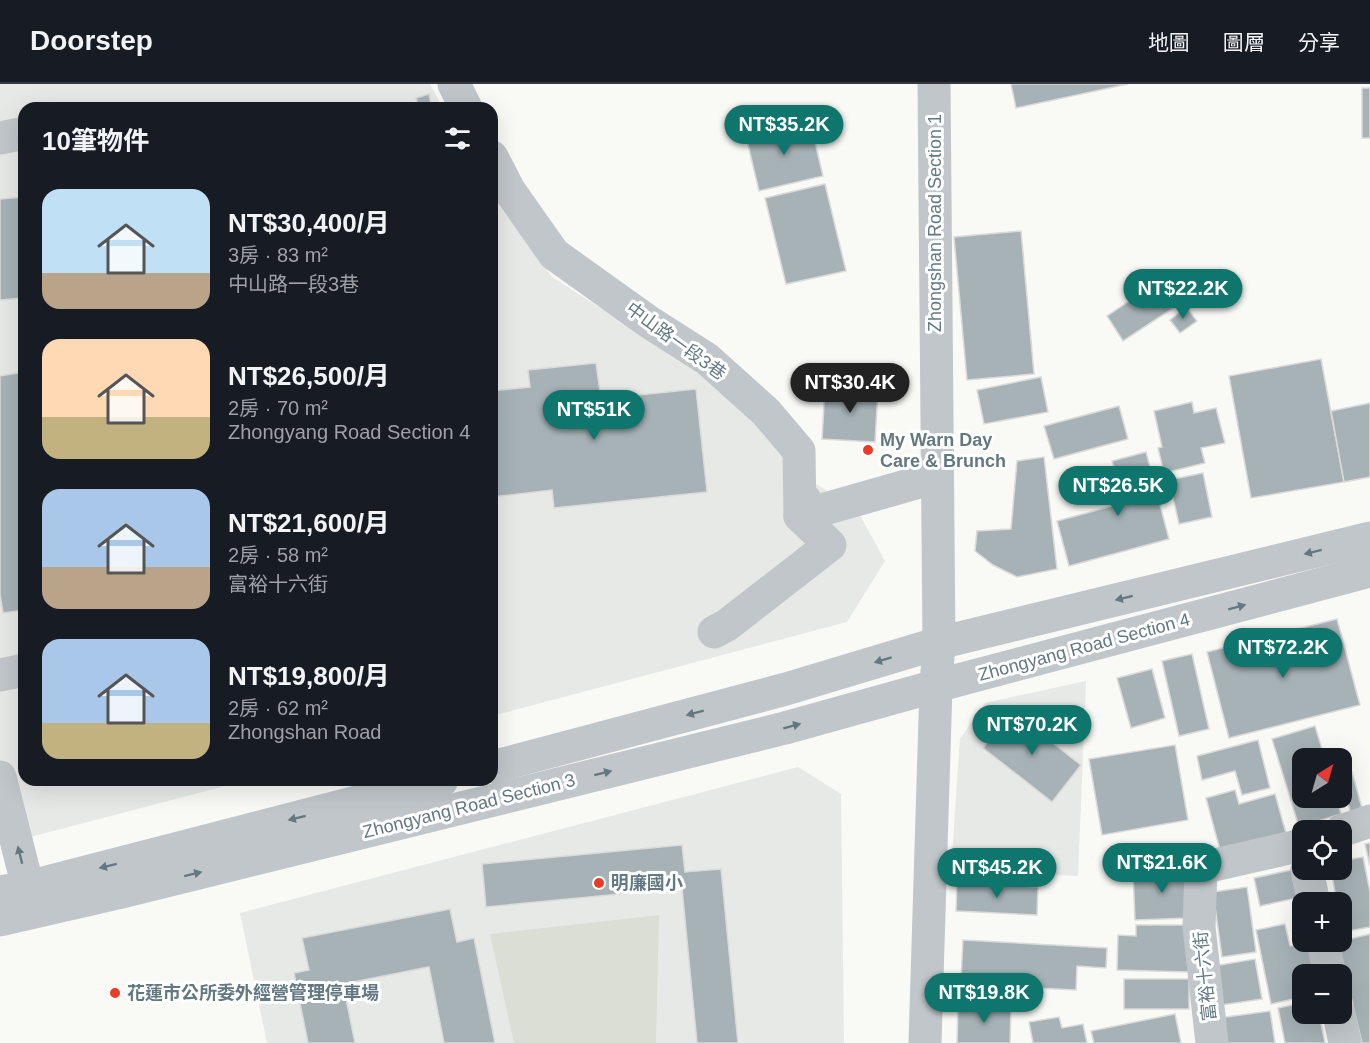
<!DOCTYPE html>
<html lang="zh-TW">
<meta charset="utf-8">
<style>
:root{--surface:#171b24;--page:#242831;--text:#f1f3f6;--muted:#9ea1a6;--line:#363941;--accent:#0f766e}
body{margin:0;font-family:Helvetica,"Noto Sans TC",sans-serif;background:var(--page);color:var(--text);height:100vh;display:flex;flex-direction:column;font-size:22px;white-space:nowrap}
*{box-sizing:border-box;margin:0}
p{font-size:20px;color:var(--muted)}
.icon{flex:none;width:33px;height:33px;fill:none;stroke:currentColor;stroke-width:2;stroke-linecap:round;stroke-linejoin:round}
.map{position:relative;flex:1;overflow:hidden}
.details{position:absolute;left:18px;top:18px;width:480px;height:684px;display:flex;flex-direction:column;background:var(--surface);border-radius:18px;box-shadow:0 6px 24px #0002}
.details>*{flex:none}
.needle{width:39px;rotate:37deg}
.tools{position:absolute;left:1292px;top:664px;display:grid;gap:12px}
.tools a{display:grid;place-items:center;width:60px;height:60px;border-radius:12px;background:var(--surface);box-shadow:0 6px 24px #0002;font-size:30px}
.price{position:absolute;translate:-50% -51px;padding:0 14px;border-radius:21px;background:var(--accent);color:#fff;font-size:20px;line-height:39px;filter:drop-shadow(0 2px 3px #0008)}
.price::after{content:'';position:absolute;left:50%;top:36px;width:18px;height:14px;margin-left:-9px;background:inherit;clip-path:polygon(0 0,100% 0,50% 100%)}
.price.current{background:#222;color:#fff}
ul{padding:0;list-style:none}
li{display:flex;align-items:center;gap:18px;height:150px;padding:0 24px}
li span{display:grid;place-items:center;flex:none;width:168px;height:120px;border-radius:18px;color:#555}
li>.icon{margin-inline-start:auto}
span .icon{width:72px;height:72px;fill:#fffc;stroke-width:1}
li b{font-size:26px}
h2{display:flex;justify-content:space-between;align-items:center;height:72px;padding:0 24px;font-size:26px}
header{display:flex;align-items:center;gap:36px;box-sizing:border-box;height:84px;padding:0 30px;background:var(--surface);border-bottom:2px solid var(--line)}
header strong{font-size:28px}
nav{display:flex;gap:33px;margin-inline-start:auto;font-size:21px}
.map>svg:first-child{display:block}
</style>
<header>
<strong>Doorstep</strong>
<nav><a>地圖</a><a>圖層</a><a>分享</a></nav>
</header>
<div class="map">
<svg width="1370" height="959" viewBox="0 0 1370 959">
<rect width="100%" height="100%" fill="#f9f9f6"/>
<g fill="#e7e9e7">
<path d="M0 0H430L443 24H24V696H248L0 761Z"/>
<path d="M492 112 552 193 685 278 741 325 811 397 856 424 885 477 847 538 492 632Z"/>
<path d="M1086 597 1078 792 951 786 960 655 985 619Z"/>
<path d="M798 683 841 710 844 959H267L240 829Z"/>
</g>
<path fill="#daded5" d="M659 831 656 959H514L490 850Z"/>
<g fill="#a6b2b6" stroke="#dbdad9" stroke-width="1.5">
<path d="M1011 0H1128L1016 24Z"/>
<rect x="1362" y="4" width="8" height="50"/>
<path d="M429 10 432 24H419L416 14Z"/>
<path d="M810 37 823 92 759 107 746 52Z"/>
<path d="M825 100 846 187 786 200 765 114Z"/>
<path d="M24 113V214L0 216V115Z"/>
<path d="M1021 147 1034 290 967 296 954 153Z"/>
<path d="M1164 194 1181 219 1123 257 1107 232Z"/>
<path d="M1186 223 1197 237 1180 249 1170 236Z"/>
<path d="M1321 275 1344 398 1251 414 1229 292Z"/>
<path d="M596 279 601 315 696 305 707 408 554 424 552 406 492 413V307L530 303 528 286Z"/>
<path d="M24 288V526L3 529 0 510V292Z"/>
<path d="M1041 293 1048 328 984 340 977 306Z"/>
<path d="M825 303 878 306 875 358 822 355Z"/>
<path d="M1192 318 1194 329 1216 324 1225 359 1201 364 1205 379 1164 389 1158 364 1162 363 1154 327Z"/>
<path d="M1370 319V393L1344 398 1331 327Z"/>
<path d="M1119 322 1128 355 1054 375 1044 342Z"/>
<path d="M1146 368 1169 455 1069 482 1057 437 1124 419 1112 377Z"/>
<path d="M1044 373 1057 485 1017 493 993 481 975 467 977 447 1011 445 1017 377Z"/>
<path d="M1203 389 1212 433 1179 440 1169 396Z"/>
<path d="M1337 535 1360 621 1229 654 1207 568Z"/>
<path d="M1192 570 1209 645 1179 652 1162 577Z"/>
<path d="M1152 585 1165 634 1131 644 1117 594Z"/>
<path d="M1012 627 1081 681 1052 718 983 664Z"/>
<path d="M1315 642 1325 675H1302V714H1337L1341 730 1299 743 1272 655Z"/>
<path d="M1258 656 1270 704 1242 711 1235 687 1202 696 1197 672Z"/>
<path d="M1175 661 1188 736 1102 751 1089 675Z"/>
<path d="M1352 688 1363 728 1351 731 1341 691Z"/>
<path d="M1235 706 1239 720 1275 710 1286 749 1220 766 1206 714Z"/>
<path d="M1370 759V782L1365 760Z"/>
<path d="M682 761 685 788 721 785 738 959H697L682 804 486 823 482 780Z"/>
<path d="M1363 773 1370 808V843L1343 848 1341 839V819H1337L1331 786H1341V777Z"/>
<path d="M1188 785 1190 834 1135 836 1133 787Z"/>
<path d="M1291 786 1297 814 1260 822 1254 794Z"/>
<path d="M957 799 1038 803 1037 831 956 827Z"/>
<path d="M1247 803 1256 868 1222 873 1213 808Z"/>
<path d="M450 825 457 858 474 854 495 959H444L429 883 343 900 355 959H308L294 889 309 886 302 854Z"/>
<path d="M1285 840 1290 862 1308 859 1315 891H1302V913L1271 920 1256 846Z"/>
<path d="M1136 841H1190V888L1117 886 1118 851 1136 852Z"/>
<path d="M1370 850V959H1362L1338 858Z"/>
<path d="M963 856 1107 864 1106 884 1077 882 1076 906 1037 904V900L1014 899 1013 918 960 915Z"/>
<path d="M1255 875 1262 915 1215 922 1208 883Z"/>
<rect x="1124" y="895" width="65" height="30"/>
<path d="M1302 919V930H1319L1325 959H1285L1278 924Z"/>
<path d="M958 920 1011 921 1010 959H957Z"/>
<path d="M1270 927 1275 959H1223L1219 934Z"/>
<path d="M1175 930 1181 959H1094L1091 947Z"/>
<path d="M1059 933 1062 944 1083 940 1087 959H1033L1029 938Z"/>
</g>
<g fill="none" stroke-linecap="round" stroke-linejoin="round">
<g stroke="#c0c6c9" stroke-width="33">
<path d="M454 0 466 24"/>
<path d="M0 54 24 49"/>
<path d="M492 73 509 106 554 170 649 238 707 275 766 328 799 367 800 432 937 393"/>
<path d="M714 548 727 541 830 461 800 432 805 416"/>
<path d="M0 591 24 586"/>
<path d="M492 683 786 605 939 559 1370 454"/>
<path d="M0 693 33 823"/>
<path d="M1341 747 1370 737"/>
<path d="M1307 786 1314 819"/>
<path d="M0 808 28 803 442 696"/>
<path d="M0 836 122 808 785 644 936 602 1370 487"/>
<path d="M1323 858 1330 891"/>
<path d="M1339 930 1345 959"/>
<path d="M925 959 936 602 939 559 934 0"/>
<path d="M1212 959 1199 843 1201 784 1302 761"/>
</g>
</g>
<defs><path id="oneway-solid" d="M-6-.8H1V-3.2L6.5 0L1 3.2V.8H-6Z" transform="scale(1.5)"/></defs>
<g fill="#637982">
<use href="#oneway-solid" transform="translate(1313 468) rotate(166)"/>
<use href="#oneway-solid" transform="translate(1124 514) rotate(166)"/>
<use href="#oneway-solid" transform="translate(1237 523) rotate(-15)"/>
<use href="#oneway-solid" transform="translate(883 576) rotate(163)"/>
<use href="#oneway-solid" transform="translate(695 629) rotate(165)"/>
<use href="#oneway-solid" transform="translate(792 642) rotate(-15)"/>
<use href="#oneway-solid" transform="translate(603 689) rotate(-14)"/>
<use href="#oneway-solid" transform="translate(297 734) rotate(166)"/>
<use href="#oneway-solid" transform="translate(20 771) rotate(-104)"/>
<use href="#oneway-solid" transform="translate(108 782) rotate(166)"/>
<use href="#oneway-solid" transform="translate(193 790) rotate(-14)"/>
</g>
<g fill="#e83b28" stroke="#fff" stroke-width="2">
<circle cx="868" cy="366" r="6"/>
<circle cx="599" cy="799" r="6"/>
<circle cx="115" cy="909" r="6"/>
</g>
<g text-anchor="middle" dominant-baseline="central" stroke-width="6" stroke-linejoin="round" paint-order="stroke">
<g font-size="18" fill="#637982" stroke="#fff">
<text transform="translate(935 139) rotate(-90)">Zhongshan Road Section 1</text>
<text transform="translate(676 257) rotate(36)">中山路一段3巷</text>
<text transform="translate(1084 563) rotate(-15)">Zhongyang Road Section 4</text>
<text transform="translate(469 722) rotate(-14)">Zhongyang Road Section 3</text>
<text transform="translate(1205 892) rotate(-96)">富裕十六街</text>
</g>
<g font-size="18" font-weight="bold" fill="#637982" stroke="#fff" text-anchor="start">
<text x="880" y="356">My Warn Day<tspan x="880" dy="21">Care &amp; Brunch</tspan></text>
<text x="611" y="799">明廉國小</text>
<text x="127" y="909">花蓮市公所委外經營管理停車場</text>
</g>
</g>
</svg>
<div class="tools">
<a><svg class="needle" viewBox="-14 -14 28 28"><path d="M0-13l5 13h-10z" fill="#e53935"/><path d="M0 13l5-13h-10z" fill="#9ea1a6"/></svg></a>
<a><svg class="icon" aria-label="locate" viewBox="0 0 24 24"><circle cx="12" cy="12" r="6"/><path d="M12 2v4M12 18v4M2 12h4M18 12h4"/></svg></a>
<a>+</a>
<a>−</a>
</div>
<b class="price" style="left:784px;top:72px">NT$35.2K</b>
<b class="price" style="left:1183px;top:236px">NT$22.2K</b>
<b class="price current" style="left:850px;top:330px">NT$30.4K</b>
<b class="price" style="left:594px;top:357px">NT$51K</b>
<b class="price" style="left:1118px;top:433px">NT$26.5K</b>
<b class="price" style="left:1283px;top:595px">NT$72.2K</b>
<b class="price" style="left:1032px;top:672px">NT$70.2K</b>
<b class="price" style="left:1162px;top:810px">NT$21.6K</b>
<b class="price" style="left:997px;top:815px">NT$45.2K</b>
<b class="price" style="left:984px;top:940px">NT$19.8K</b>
<section class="details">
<h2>10筆物件<svg class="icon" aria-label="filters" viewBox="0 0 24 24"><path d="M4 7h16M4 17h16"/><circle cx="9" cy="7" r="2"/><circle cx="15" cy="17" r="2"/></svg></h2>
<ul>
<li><span style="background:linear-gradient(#bfe0f5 70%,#b9a48a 0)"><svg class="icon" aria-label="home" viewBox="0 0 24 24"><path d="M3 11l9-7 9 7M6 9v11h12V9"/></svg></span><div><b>NT$30,400/月</b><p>3房 · 83 m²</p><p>中山路一段3巷</p></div></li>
<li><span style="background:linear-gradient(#ffd9b3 65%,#c2b280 0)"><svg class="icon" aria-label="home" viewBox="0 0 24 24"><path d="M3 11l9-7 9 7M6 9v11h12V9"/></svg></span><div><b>NT$26,500/月</b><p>2房 · 70 m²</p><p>Zhongyang Road Section 4</p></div></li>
<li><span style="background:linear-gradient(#a9c7e8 65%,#b9a48a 0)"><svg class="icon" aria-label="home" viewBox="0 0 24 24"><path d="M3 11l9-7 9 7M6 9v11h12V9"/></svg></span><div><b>NT$21,600/月</b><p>2房 · 58 m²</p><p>富裕十六街</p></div></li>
<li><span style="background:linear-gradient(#a9c7e8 70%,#c2b280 0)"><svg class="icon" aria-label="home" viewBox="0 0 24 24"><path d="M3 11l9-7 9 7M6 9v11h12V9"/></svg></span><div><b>NT$19,800/月</b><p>2房 · 62 m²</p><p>Zhongshan Road</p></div></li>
</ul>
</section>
</div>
